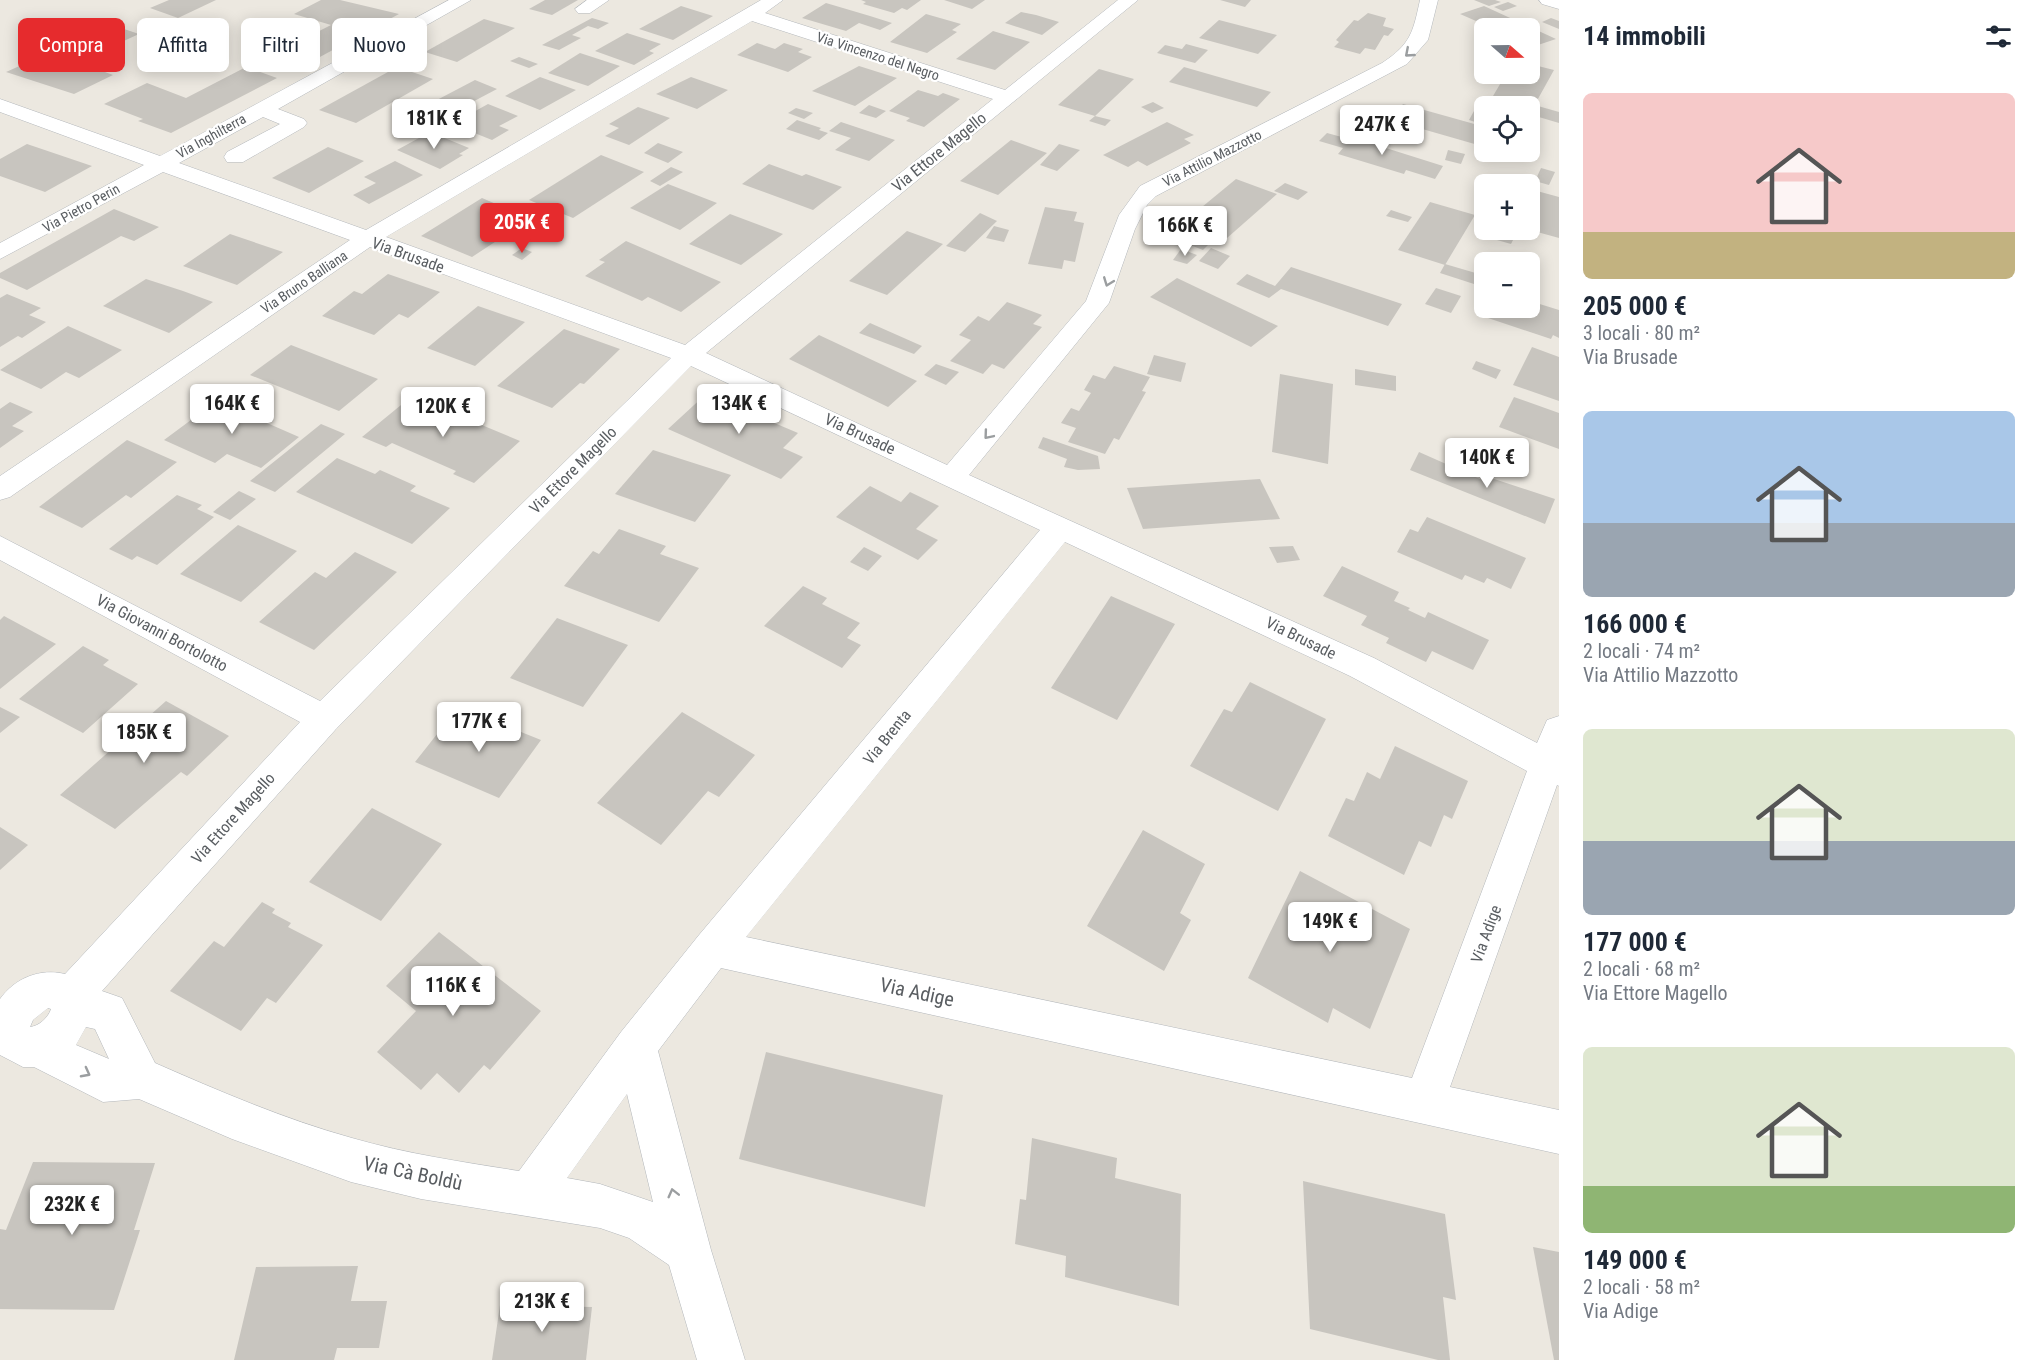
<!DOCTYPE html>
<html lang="it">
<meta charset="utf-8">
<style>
:root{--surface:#fff;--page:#f2f2f3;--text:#1f2937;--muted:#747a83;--accent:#e62b2d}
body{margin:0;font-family:"Roboto Condensed",sans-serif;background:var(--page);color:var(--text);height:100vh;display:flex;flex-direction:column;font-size:22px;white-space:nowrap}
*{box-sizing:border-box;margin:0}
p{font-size:20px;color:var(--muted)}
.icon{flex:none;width:33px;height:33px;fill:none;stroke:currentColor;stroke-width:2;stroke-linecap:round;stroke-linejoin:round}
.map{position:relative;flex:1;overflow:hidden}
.side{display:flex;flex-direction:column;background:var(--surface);width:480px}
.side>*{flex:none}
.banner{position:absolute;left:18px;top:18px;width:570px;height:54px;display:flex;gap:12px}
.needle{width:39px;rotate:110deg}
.buttons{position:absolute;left:1474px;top:18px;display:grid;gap:12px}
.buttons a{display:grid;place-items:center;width:66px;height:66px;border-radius:9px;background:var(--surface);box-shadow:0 3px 15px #0003;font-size:30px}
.price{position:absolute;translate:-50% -51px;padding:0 14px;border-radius:6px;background:#fff;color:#222;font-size:20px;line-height:39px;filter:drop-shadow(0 2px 3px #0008)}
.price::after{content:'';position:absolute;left:50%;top:36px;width:18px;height:14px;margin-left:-9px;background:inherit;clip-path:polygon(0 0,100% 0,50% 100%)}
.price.on{background:var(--accent);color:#fff}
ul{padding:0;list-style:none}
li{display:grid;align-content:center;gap:12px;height:318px;padding:0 24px}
li span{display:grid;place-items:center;height:186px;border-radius:9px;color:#555}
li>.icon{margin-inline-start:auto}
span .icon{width:108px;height:108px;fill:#fffc;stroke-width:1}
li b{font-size:26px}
h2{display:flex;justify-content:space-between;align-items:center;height:72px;padding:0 24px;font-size:26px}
.chip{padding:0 21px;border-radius:9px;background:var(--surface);box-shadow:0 3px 15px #0003;font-size:21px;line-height:54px}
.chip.on{background:var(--accent);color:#fff}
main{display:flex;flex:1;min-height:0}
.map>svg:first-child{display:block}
</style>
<main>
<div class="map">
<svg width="1559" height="1360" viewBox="0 0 1559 1360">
<rect width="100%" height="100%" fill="#ece8e0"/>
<g fill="#c8c5bf">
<path d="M169 0H216L178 18 150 8Z"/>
<path d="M321 0H340L399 14 307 64 276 53 331 25 294 14Z"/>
<path d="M545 0H578L552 15 529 9Z"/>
<path d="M861 0H921L907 10 902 8 894 13 863 4 866 2Z"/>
<path d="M944 0H985L972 9Z"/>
<path d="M1220 0H1251L1245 7Z"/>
<path d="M1474 0H1495L1501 2 1489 6Z"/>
<path d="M1508 2 1517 6 1503 11 1494 7Z"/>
<path d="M826 3 870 16 892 23 880 30 859 23 846 31 802 18Z"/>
<path d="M681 6 713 16 673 40 639 29Z"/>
<path d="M1484 6 1530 27 1556 39 1532 47 1530 46V28H1492L1460 14Z"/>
<path d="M1021 12 1036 15 1059 22 1042 35 1005 23Z"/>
<path d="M1368 13 1386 18 1383 26 1394 29 1388 36 1384 35 1375 50 1365 48 1360 54 1334 47 1339 42 1336 40 1354 20 1358 21Z"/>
<path d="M926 14 961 24 952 30 957 32 927 53 890 42Z"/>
<path d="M592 18 609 23 598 29 588 26 572 35 581 38 559 50 542 45Z"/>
<path d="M1551 18 1559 21V29L1542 22Z"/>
<path d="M484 19 515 28 457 62 425 52Z"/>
<path d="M1219 20 1277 35 1258 54 1199 38Z"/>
<path d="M112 25 139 34 78 62 113 75 74 94 6 72Z"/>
<path d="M993 31 1030 42 995 70 956 59Z"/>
<path d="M627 33 661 44 649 51 654 53 634 65 595 51Z"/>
<path d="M757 43 775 49 784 43 803 49 798 52 812 57 788 72 737 55Z"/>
<path d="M1186 44 1208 50 1195 63 1157 53 1165 45 1182 49Z"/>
<path d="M580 53 620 66 588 86 548 73Z"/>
<path d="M519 57 538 64 529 68 510 61Z"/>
<path d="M1530 64 1554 70 1534 106 1493 96 1506 74H1530Z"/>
<path d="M859 66 897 78 855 106 812 91Z"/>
<path d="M246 67 277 78 171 133 138 121 143 119 104 104 147 83 186 98Z"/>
<path d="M397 67 433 79 356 123 319 110Z"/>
<path d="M1184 67 1271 92 1257 107 1169 82Z"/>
<path d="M1099 69 1134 79 1095 116 1111 120 1105 126 1089 121 1095 116 1058 105Z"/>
<path d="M540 77 576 90 540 110 505 96Z"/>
<path d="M691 77 728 90 697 109 656 94Z"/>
<path d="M475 80 497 89 461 108 435 101Z"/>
<path d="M918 90 938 96 943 93 960 99 924 127 906 121 910 118 889 111Z"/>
<path d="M1153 102 1164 108 1152 113 1141 107Z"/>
<path d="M488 104 518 116 499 126 509 130 492 140 452 124Z"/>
<path d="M1403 104 1485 127V147L1391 120Z"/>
<path d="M869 105 886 111 876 118 859 113Z"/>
<path d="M1538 106 1559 112V123L1532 115Z"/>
<path d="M638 107 670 118 629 145 605 136 619 128 609 124Z"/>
<path d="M796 108 813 113 804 119 788 113Z"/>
<path d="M1474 111 1485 113 1481 124 1469 120Z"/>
<path d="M412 113 427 118 419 123 403 118Z"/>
<path d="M1373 119 1398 126 1393 132 1368 125Z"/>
<path d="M797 120 821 128 819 130 828 133 819 140 786 129Z"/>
<path d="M841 122 895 140 869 161 835 150 851 138 829 131Z"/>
<path d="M1167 122 1194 135 1184 139 1191 143 1147 166 1138 161 1128 167 1103 155Z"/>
<path d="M430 132 469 148 459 154 463 155 440 169 397 150Z"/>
<path d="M1327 133 1349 139 1351 137 1443 166 1435 179 1406 170 1404 174 1338 154 1343 148 1319 141Z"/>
<path d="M1011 140 1047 153 998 195 960 181Z"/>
<path d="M658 143 683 152 668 163 644 153Z"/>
<path d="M27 144 92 166 45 192 0 176V159Z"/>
<path d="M1059 144 1080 150 1057 171 1040 165Z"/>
<path d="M328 147 364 161 309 193 272 178Z"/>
<path d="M1483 149 1485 152 1500 154 1495 161 1479 156Z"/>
<path d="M1448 150 1465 154 1461 164 1445 160Z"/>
<path d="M601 155 644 172 573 218 529 200Z"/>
<path d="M395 161 423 175 369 204 353 195 376 183 364 177Z"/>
<path d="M769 164 802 176 806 174 842 187 813 210 742 184Z"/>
<path d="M671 167 683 172 660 186 650 181Z"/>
<path d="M1541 168 1555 172 1549 185 1535 181Z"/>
<path d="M1236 179 1277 194 1227 238 1185 221Z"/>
<path d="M1285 183 1308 192 1298 200 1274 191Z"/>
<path d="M668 184 717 203 680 230 630 208Z"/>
<path d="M1537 191 1559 197V238L1530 230V206Z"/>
<path d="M482 198 536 221 525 229 528 231 511 242 501 238 472 257 421 236Z"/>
<path d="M1430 202 1475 215 1445 265 1398 250Z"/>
<path d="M1045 207 1077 212 1074 221 1084 223 1075 262 1064 260 1062 269 1028 264Z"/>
<path d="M114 209 159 227 134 241 121 236 27 290 0 278V273Z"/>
<path d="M1391 210 1412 217 1408 222 1386 216Z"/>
<path d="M980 213 997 221 965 252 946 246Z"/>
<path d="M730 214 783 234 741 265 689 244Z"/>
<path d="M1485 217V230H1518L1511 244 1476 234Z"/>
<path d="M994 226 1009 230 1004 242 986 238Z"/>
<path d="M907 231 943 244 887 295 849 281Z"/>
<path d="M1194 232 1213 240 1203 250 1185 243Z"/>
<path d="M230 234 283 252 237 285 183 266Z"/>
<path d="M626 241 721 282 681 312 648 297 642 301 585 276 605 262 599 260Z"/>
<path d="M522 248 532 252 522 260 512 255Z"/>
<path d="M1211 248 1230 256 1218 269 1199 261Z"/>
<path d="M1181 249 1197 255 1187 264 1173 260Z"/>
<path d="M1445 264 1479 274 1474 284 1440 273Z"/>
<path d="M1291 267 1402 304 1388 326 1281 289 1269 298 1236 284 1247 274 1275 286Z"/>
<path d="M388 274 440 292 408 318 399 314 374 335 322 316 354 291 362 294Z"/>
<path d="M1177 278 1278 326 1251 347 1150 297Z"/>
<path d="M146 279 183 291 213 302 169 333 103 306Z"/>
<path d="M1436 288 1461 296 1451 313 1425 304Z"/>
<path d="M7 294 41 308 29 315 46 322 22 338 18 336 0 347V298Z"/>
<path d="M1530 301 1559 310V338L1553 335 1551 339 1479 315 1485 304V308H1530Z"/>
<path d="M1007 302 1042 315 1033 324 1042 327 1004 369 992 364 983 374 950 361 971 340 959 335 978 316 989 321Z"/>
<path d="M478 306 525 322 475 366 427 348Z"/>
<path d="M870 323 922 346 914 354 859 333Z"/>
<path d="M68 326 122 350 79 378 66 372 41 389 0 370Z"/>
<path d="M564 329 620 349 584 384 580 383 552 408 497 386Z"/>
<path d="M819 335 917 381 888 407 789 359Z"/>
<path d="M291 345 378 379 339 411 250 375Z"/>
<path d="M1532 347 1559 357V401L1513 385Z"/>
<path d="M1154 355 1186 363 1181 382 1147 374Z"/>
<path d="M1476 361 1501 370 1496 379 1472 369Z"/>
<path d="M936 364 959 372 946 385 924 375Z"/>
<path d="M1114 366 1150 377 1142 391 1146 392 1119 440 1114 438 1105 454 1068 442 1076 428 1061 423 1071 408 1079 411 1091 393 1084 390 1093 375 1105 379Z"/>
<path d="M1355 369 1396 376V391L1355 385Z"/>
<path d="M1280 374 1333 384 1328 464 1272 452Z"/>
<path d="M706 394 798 433 783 448 803 457 781 479 668 429Z"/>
<path d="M412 396 520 441 474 483 453 474 456 471 392 443 386 447 362 437Z"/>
<path d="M222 397 273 419 267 423 299 437 261 468 227 454 215 463 164 440Z"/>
<path d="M1514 397 1559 413V449L1499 427Z"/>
<path d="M10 402 33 412 12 426 24 431 0 448V409Z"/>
<path d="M321 424 345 434 275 492 250 481Z"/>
<path d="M1043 437 1098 456 1100 469 1078 470 1064 467 1067 459 1038 448Z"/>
<path d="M127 440 177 462 131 498 126 495 82 528 39 507Z"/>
<path d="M653 450 731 475 695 522 615 494Z"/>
<path d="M1419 452 1480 479 1482 475 1555 499 1545 524 1410 470Z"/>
<path d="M337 458 375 474 380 470 416 486 410 491 450 508 412 544 296 492Z"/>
<path d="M1260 479 1280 519 1143 529 1127 488Z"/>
<path d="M870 486 901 502 910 492 939 506 916 529 938 540 918 560 836 517Z"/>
<path d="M239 491 256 499 230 520 213 512Z"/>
<path d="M177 495 202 505 197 509 214 517 157 565 137 556 132 560 109 549Z"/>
<path d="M1427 517 1526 558 1511 589 1487 578 1484 583 1465 575 1462 580 1397 552 1410 529 1418 532Z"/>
<path d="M238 525 297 551 241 602 180 574Z"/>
<path d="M619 529 666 546 660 554 699 568 659 622 564 586 593 551 599 554Z"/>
<path d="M1293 546 1300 560 1277 563 1269 547Z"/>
<path d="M864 547 882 556 868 571 850 562Z"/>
<path d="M355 552 397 572 314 650 259 622 315 572 326 578Z"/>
<path d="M1342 566 1399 592 1394 601 1410 608 1408 610 1425 618 1428 612 1489 640 1473 670 1432 651 1426 662 1386 643 1389 638 1361 625 1367 616 1323 596Z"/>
<path d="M803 586 827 598 822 604 860 623 847 638 861 645 842 668 764 626Z"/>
<path d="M1111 596 1175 624 1117 720 1051 688Z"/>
<path d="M4 616 56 644 0 689V620Z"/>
<path d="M557 618 628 645 583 707 510 678Z"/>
<path d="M83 646 109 660 103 665 138 684 83 733 19 699Z"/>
<path d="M1250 682 1326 719 1278 811 1190 766 1224 709 1232 712Z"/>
<path d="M166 701 229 736 187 776 181 772 115 829 60 795Z"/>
<path d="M0 707 20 717 0 733Z"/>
<path d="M469 711 541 740 499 798 415 762 445 724 455 728Z"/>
<path d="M682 712 755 755 719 797 708 791 661 845 597 803Z"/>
<path d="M1395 746 1468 781 1452 819 1444 815 1431 847 1419 841 1404 875 1328 836 1346 798 1354 801 1367 772 1380 779Z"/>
<path d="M372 808 442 844 381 921 309 882Z"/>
<path d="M0 827 28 845 0 870Z"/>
<path d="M1143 830 1205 864 1180 913 1191 920 1164 971 1087 926Z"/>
<path d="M1300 871 1410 929 1370 1029 1333 1008 1328 1023 1248 978Z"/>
<path d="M262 902 275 909 272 913 291 923 288 927 323 945 276 1003 267 998 241 1031 170 991 214 941 224 947Z"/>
<path d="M439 932 541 1011 490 1070 484 1065 459 1093 437 1073 421 1090 377 1052 416 1011 386 986Z"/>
<path d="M766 1052 943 1095 925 1207 739 1159Z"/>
<path d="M1032 1138 1117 1158 1115 1178 1181 1194 1179 1306 1065 1277 1066 1256 1015 1244 1020 1199 1026 1200Z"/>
<path d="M33 1162 155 1163 134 1230H140L114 1310 0 1309V1229L6 1230Z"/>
<path d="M1303 1181 1445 1214 1456 1300 1443 1297 1450 1360H1438L1310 1329Z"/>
<path d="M1533 1247 1559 1252V1360H1554Z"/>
<path d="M358 1266 351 1301H387L379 1348H337L334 1360H234L256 1267Z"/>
<path d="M500 1305 592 1307 586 1360H492Z"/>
</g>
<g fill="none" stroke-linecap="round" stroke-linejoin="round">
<defs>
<g id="minor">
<path d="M449 0H471L278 109 304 119 307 123 304 127 243 162H227L224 157 227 152 280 124 263 117 179 163 366 230 761 0H783L765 13 1005 90 1118 0H1138L706 353 947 465 1086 301 1119 215 1140 186 1382 63C1411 44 1413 32 1420 0H1438L1428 40 1407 64 1156 196 1147 205 1135 229 1109 303 969 475 1374 658 1537 743 1547 720 1559 716V786L1557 785 1450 1087 1559 1110V1154L721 968 658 1051 711 1250 745 1360H697L669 1265 629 1238 600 1228 421 1199 351 1182 232 1139 139 1099 103 1102 34 1067H23L0 1055V999C15 978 40 968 65 974L300 722 0 560V536L320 701 671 358 370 247 10 497 0 500V476L350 240 163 172 0 259V243L144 165 0 112V99L160 156ZM752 21 993 99 685 345 386 237ZM691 366 1040 530 699 935 621 1032 519 1171C463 1162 407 1154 352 1138 284 1119 219 1091 155 1063L122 998 102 991 336 729ZM1065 542 1350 676 1527 771 1412 1078 746 937ZM48 1008 51 1009C48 1018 39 1026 30 1027L33 1020ZM86 1027 95 1029 109 1059 76 1045ZM627 1094 653 1202 600 1184 567 1178Z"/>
<path d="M587 0H609L590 13H578L575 9Z"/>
<path d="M1539 0H1559V9L1542 4Z"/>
</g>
</defs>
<use href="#minor" stroke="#b3b7bb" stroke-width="1"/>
<use href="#minor" fill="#fff" fill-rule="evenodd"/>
</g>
<defs><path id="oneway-chevron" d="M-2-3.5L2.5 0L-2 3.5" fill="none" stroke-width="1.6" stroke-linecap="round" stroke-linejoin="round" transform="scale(1.5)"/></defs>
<g stroke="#9b9ea0">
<use href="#oneway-chevron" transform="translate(1409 53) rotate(139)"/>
<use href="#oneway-chevron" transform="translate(1108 282) rotate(111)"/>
<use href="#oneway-chevron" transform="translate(988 435) rotate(130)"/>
<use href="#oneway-chevron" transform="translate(86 1073) rotate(28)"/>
<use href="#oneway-chevron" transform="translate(673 1193) rotate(-104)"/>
</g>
<g text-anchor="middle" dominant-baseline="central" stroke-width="4.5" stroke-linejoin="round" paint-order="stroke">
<g font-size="14" fill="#595d61" stroke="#fff">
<text transform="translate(878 56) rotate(18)">Via Vincenzo del Negro</text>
<text transform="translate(211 136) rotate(-29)">Via Inghilterra</text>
<text transform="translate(1212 158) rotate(-27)">Via Attilio Mazzotto</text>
<text transform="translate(81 208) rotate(-29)">Via Pietro Perin</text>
<text transform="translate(304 282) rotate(-34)">Via Bruno Balliana</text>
</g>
<g font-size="16" fill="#595d61" stroke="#fff">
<text transform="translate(939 152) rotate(-39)">Via Ettore Magello</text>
<text transform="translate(408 255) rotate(20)">Via Brusade</text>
<text transform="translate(860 434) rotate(25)">Via Brusade</text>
<text transform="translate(573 470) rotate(-45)">Via Ettore Magello</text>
<text transform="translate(162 633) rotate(28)">Via Giovanni Bortolotto</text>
<text transform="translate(1301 638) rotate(26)">Via Brusade</text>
<text transform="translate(887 737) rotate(-51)">Via Brenta</text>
<text transform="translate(233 818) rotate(-48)">Via Ettore Magello</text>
<text transform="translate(1486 934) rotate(-70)">Via Adige</text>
</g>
<g font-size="20" fill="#595d61" stroke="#fff">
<text transform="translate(917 992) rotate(12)">Via Adige</text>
<text transform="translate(413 1173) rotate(12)">Via Cà Boldù</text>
</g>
</g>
</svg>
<div class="buttons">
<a><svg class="needle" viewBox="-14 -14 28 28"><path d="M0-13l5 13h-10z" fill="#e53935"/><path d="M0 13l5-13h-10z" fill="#747a83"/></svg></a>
<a><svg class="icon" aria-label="locate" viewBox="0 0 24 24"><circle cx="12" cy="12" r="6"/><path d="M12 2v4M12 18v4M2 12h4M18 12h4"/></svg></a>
<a>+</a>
<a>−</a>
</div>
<b class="price" style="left:434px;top:150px">181K €</b>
<b class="price" style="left:1382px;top:156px">247K €</b>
<b class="price on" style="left:522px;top:254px">205K €</b>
<b class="price" style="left:1185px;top:257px">166K €</b>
<b class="price" style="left:232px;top:435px">164K €</b>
<b class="price" style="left:739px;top:435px">134K €</b>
<b class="price" style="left:443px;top:438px">120K €</b>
<b class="price" style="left:1487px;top:489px">140K €</b>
<b class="price" style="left:479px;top:753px">177K €</b>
<b class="price" style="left:144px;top:764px">185K €</b>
<b class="price" style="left:1330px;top:953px">149K €</b>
<b class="price" style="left:453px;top:1017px">116K €</b>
<b class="price" style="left:72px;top:1236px">232K €</b>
<b class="price" style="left:542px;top:1333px">213K €</b>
<div class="banner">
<a class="chip on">Compra</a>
<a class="chip">Affitta</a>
<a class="chip">Filtri</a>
<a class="chip">Nuovo</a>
</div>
</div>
<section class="side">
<h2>14 immobili<svg class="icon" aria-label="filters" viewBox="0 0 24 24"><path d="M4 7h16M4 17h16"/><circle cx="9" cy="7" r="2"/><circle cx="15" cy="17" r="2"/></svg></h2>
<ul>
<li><span style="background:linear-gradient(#f6c9c9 75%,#c2b280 0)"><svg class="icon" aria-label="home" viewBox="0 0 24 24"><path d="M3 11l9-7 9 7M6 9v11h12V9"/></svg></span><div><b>205 000 €</b><p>3 locali · 80 m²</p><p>Via Brusade</p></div></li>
<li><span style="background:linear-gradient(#a9c7e8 60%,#9aa5b1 0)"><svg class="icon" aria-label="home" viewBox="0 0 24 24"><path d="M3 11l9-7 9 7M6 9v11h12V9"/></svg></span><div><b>166 000 €</b><p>2 locali · 74 m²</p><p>Via Attilio Mazzotto</p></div></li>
<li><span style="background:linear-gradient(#dfe7d0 60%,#9aa5b1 0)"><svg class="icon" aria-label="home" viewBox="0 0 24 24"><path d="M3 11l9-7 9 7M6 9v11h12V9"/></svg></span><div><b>177 000 €</b><p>2 locali · 68 m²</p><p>Via Ettore Magello</p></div></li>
<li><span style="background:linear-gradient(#dfe7d0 75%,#8fb573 0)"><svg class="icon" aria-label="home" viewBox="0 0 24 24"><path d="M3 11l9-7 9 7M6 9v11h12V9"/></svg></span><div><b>149 000 €</b><p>2 locali · 58 m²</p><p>Via Adige</p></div></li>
</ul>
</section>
</main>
